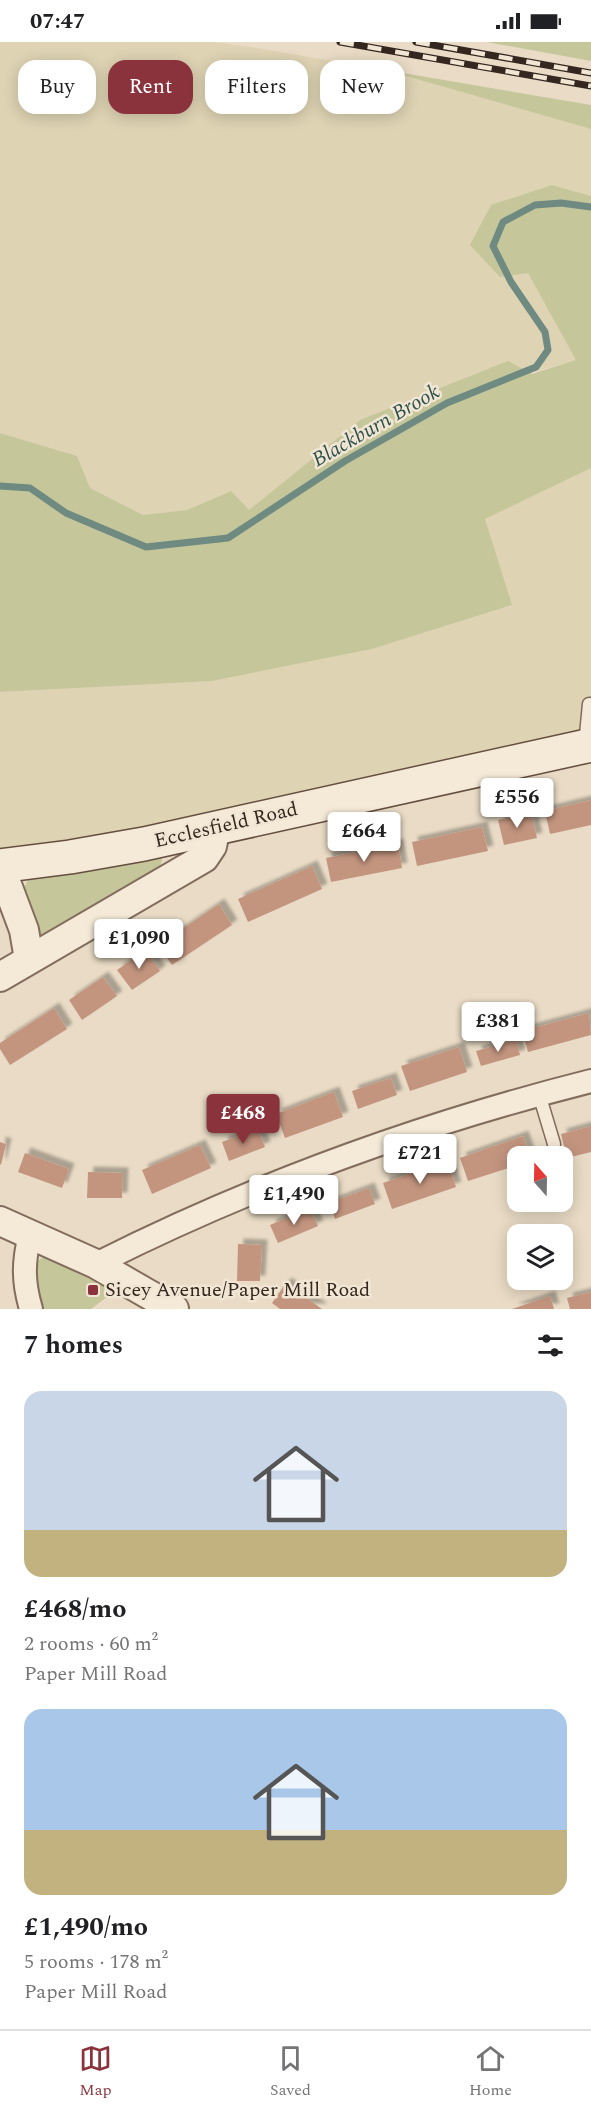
<!DOCTYPE html>
<meta charset="utf-8">
<style>
:root{--surface:#fff;--page:#f6f6f6;--text:#202124;--muted:#757577;--line:#e0e0e0;--accent:#8b333c}
body{margin:0;font-family:Spectral,serif;background:var(--page);color:var(--text);height:100vh;display:flex;flex-direction:column;font-size:22px;white-space:nowrap}
*{box-sizing:border-box;margin:0}
p{font-size:20px;color:var(--muted)}
.icon{flex:none;width:33px;height:33px;fill:none;stroke:currentColor;stroke-width:2;stroke-linecap:round;stroke-linejoin:round}
.map{position:relative;height:1267px;overflow:hidden}
.side{display:flex;flex-direction:column;background:var(--surface);flex:1}
.side>*{flex:none}
.hud{position:absolute;left:18px;top:18px;width:555px;height:54px;display:flex;gap:12px}
.needle{width:39px;rotate:340deg}
.buttons{position:absolute;left:507px;top:1104px;display:grid;gap:12px}
.buttons a{display:grid;place-items:center;width:66px;height:66px;border-radius:12px;background:var(--surface);box-shadow:0 3px 15px #0003;font-size:30px}
.price{position:absolute;translate:-50% -51px;padding:0 14px;border-radius:6px;background:#fff;color:#222;font-size:20px;line-height:39px;filter:drop-shadow(0 2px 3px #0008)}
.price::after{content:'';position:absolute;left:50%;top:36px;width:18px;height:14px;margin-left:-9px;background:inherit;clip-path:polygon(0 0,100% 0,50% 100%)}
.price.selected{background:var(--accent);color:#fff}
ul{padding:0;list-style:none}
li{display:grid;align-content:center;gap:12px;height:318px;padding:0 24px}
li span{display:grid;place-items:center;height:186px;border-radius:18px;color:#555}
li>.icon{margin-inline-start:auto}
span .icon{width:108px;height:108px;fill:#fffc;stroke-width:1}
li b{font-size:26px}
h2{display:flex;justify-content:space-between;align-items:center;height:72px;padding:0 24px;font-size:26px}
.pill{padding:0 21px;border-radius:18px;background:var(--surface);box-shadow:0 3px 15px #0003;font-size:21px;line-height:54px}
.pill.selected{background:var(--accent);color:#fff}
.status{display:flex;justify-content:space-between;align-items:center;height:42px;padding:0 30px;background:var(--surface);direction:ltr}
.status svg{height:16px;fill:currentColor}
.tabs{display:flex;justify-content:space-around;align-items:center;height:84px;border-top:2px solid var(--line);background:var(--surface);font-size:16px;color:var(--muted)}
.tabs a{display:grid;justify-items:center;gap:3px}
.tabs .selected{color:var(--accent)}
.map>svg:first-child{display:block}
</style>
<div class="status"><b>07:47</b><svg viewBox="0 0 49 12"><path d="M0 12V9h3v3zM5 12V6h3v6zM10 12V3h3v9zM15 12V0h3v12zM26 1h20v11H26zM47 4h2v5h-2z"/></svg></div>
<div class="map">
<svg width="591" height="1267" viewBox="0 0 591 1267">
<defs>
<filter id="shadow"><feDropShadow dx="5.5" dy="-5.5" stdDeviation="1.5" flood-color="#0004"/></filter>
</defs>
<rect width="100%" height="100%" fill="#e9dbc5"/>
<g fill="#ded3b3">
<path d="M0 0H213L251 5 385 28 591 87V154L552 143 528 231 577 318 360 378 249 468 230 449 187 468 143 473 90 446 77 414 0 391Z"/>
<path d="M591 426V688L97 796 0 809V650L212 639 372 607 511 564 485 477Z"/>
</g>
<g fill="#c5c69a">
<path d="M487 0H591V19Z"/>
<path d="M385 28 591 63V87Z"/>
<path d="M552 143 591 154V426L485 477 512 563 372 607 212 639 0 650V391L77 414 90 446 143 473 187 468 231 449 249 468 360 378 508 319 532 332 576 318 528 231 500 235 470 203 491 163Z"/>
<path d="M154 812 162 817 160 825 45 897 37 896 24 846 28 838Z"/>
<path d="M53 1214 116 1248 91 1267H40L34 1222 43 1215Z"/>
</g>
<g fill="none" stroke-linecap="round" stroke-linejoin="round">
<path stroke="#6e8a81" stroke-width="7" d="M0 444 30 446 66 471 146 505 228 496 345 419 447 361 536 325 548 308 545 290 511 240 493 204 503 180 535 163 561 161 591 165"/>
</g>
<g fill="#c3957f" filter="url(#shadow)">
<path d="M591 758V783L550 792 545 769Z"/>
<path d="M531 771 537 796 504 803 498 778Z"/>
<path d="M482 785 488 809 417 824 412 800Z"/>
<path d="M398 802 402 826 331 840 326 816Z"/>
<path d="M312 824 322 847 248 880 238 857Z"/>
<path d="M219 862 232 883 172 923 158 903Z"/>
<path d="M146 908 160 929 132 948 117 928Z"/>
<path d="M103 935 117 954 82 978 69 958Z"/>
<path d="M54 966 67 987 10 1023 0 1007V1001Z"/>
<path d="M589 971 591 993 528 1010 522 989Z"/>
<path d="M516 998 520 1013 481 1024 476 1009Z"/>
<path d="M459 1005 467 1030 410 1049 401 1024Z"/>
<path d="M391 1036 397 1053 358 1067 352 1049Z"/>
<path d="M334 1050 343 1075 285 1096 276 1072Z"/>
<path d="M591 1084V1110L567 1116 561 1092Z"/>
<path d="M258 1087 265 1105 229 1119 222 1100Z"/>
<path d="M523 1094 530 1114H518V1123L468 1139 460 1116Z"/>
<path d="M0 1100 6 1102 1 1123 0 1122Z"/>
<path d="M200 1103 211 1126 152 1152 142 1128Z"/>
<path d="M25 1111 69 1127 62 1146 18 1130Z"/>
<path d="M447 1119 456 1145 392 1167 383 1141Z"/>
<path d="M88 1130 123 1131 122 1156H87Z"/>
<path d="M369 1146 375 1162 335 1177 329 1161Z"/>
<path d="M310 1166 318 1184 278 1201 270 1183Z"/>
<path d="M238 1202 262 1203 260 1239H237Z"/>
<path d="M286 1241 301 1252 322 1267H280L272 1261Z"/>
<path d="M591 1250V1267H570L567 1256Z"/>
<path d="M550 1254 554 1267H512Z"/>
</g>
<g fill="none" stroke-linecap="round" stroke-linejoin="round">
<defs>
<g id="service">
<path d="M585 703 589 662H591"/>
<path d="M539 1052 554 1102"/>
</g>
<g id="minor">
<path d="M30 1193C23 1220 23 1240 31 1267"/>
<path d="M96 1222C253 1143 421 1082 591 1039"/>
</g>
<g id="tertiary">
<path d="M0 824 24 888 29 917"/>
<path d="M0 935 204 816 212 804 216 785"/>
<path d="M0 1179 96 1222 174 1267"/>
</g>
<path id="secondary" d="M0 824 70 815 144 802 591 703"/>
</defs>
<use href="#service" stroke="#826d5d" stroke-width="15"/>
<use href="#minor" stroke="#826d5d" stroke-width="26"/>
<use href="#tertiary" stroke="#826d5d" stroke-width="32"/>
<use href="#secondary" stroke="#644f40" stroke-width="36"/>
<use href="#service" stroke="#f5e9d7" stroke-width="12"/>
<use href="#minor" stroke="#f5e9d7" stroke-width="22"/>
<use href="#tertiary" stroke="#f5e9d7" stroke-width="28"/>
<use href="#secondary" stroke="#f5e9d7" stroke-width="33"/>
<defs>
<g id="rail">
<path d="M340 0 591 44"/>
<path d="M416 0 591 31"/>
</g>
</defs>
<use href="#rail" stroke="#34271f" stroke-width="7"/>
<use href="#rail" stroke="#f1e6d4" stroke-width="4.5" stroke-dasharray="14" stroke-linecap="butt"/>
</g>
<rect fill="#8b333c" stroke="#f1e6d4" stroke-width="2" x="87" y="1242" width="12" height="12" rx="3"/>
<g text-anchor="middle" dominant-baseline="central" stroke-width="5" stroke-linejoin="round" paint-order="stroke">
<g font-size="20" fill="#34271f" stroke="#f1e6d4">
<text transform="translate(226 783) rotate(-13)">Ecclesfield Road</text>
</g>
<g font-size="20" fill="#34271f" stroke="#f1e6d4" text-anchor="start">
<text x="105" y="1248">Sicey Avenue/Paper Mill Road</text>
</g>
<g font-size="21" font-style="italic" fill="#30524d" stroke="#f1e6d4">
<text transform="translate(376 384) rotate(-30)">Blackburn Brook</text>
</g>
</g>
</svg>
<div class="buttons">
<a><svg class="needle" viewBox="-14 -14 28 28"><path d="M0-13l5 13h-10z" fill="#e53935"/><path d="M0 13l5-13h-10z" fill="#757577"/></svg></a>
<a><svg class="icon" aria-label="layers" viewBox="0 0 24 24"><path d="M12 4l9 5-9 5-9-5zM3 14l9 5 9-5"/></svg></a>
</div>
<b class="price" style="left:517px;top:787px">£556</b>
<b class="price" style="left:364px;top:821px">£664</b>
<b class="price" style="left:139px;top:928px">£1,090</b>
<b class="price" style="left:498px;top:1011px">£381</b>
<b class="price selected" style="left:243px;top:1103px">£468</b>
<b class="price" style="left:420px;top:1143px">£721</b>
<b class="price" style="left:294px;top:1184px">£1,490</b>
<div class="hud">
<a class="pill">Buy</a>
<a class="pill selected">Rent</a>
<a class="pill">Filters</a>
<a class="pill">New</a>
</div>
</div>
<section class="side">
<h2>7 homes<svg class="icon" aria-label="filters" viewBox="0 0 24 24"><path d="M4 7h16M4 17h16"/><circle cx="9" cy="7" r="2"/><circle cx="15" cy="17" r="2"/></svg></h2>
<ul>
<li><span style="background:linear-gradient(#c9d6e8 75%,#c2b280 0)"><svg class="icon" aria-label="home" viewBox="0 0 24 24"><path d="M3 11l9-7 9 7M6 9v11h12V9"/></svg></span><div><b>£468/mo</b><p>2 rooms · 60 m²</p><p>Paper Mill Road</p></div></li>
<li><span style="background:linear-gradient(#a9c7e8 65%,#c2b280 0)"><svg class="icon" aria-label="home" viewBox="0 0 24 24"><path d="M3 11l9-7 9 7M6 9v11h12V9"/></svg></span><div><b>£1,490/mo</b><p>5 rooms · 178 m²</p><p>Paper Mill Road</p></div></li>
</ul>
</section>
<nav class="tabs">
<a class="selected"><svg class="icon" aria-label="map" viewBox="0 0 24 24"><path d="M3 6l6-2 6 2 6-2v14l-6 2-6-2-6 2zM9 4v14M15 6v14"/></svg>Map</a>
<a><svg class="icon" aria-label="saved" viewBox="0 0 24 24"><path d="M7 4h10v16l-5-4-5 4z"/></svg>Saved</a>
<a><svg class="icon" aria-label="home" viewBox="0 0 24 24"><path d="M3 11l9-7 9 7M6 9v11h12V9"/></svg>Home</a>
</nav>
